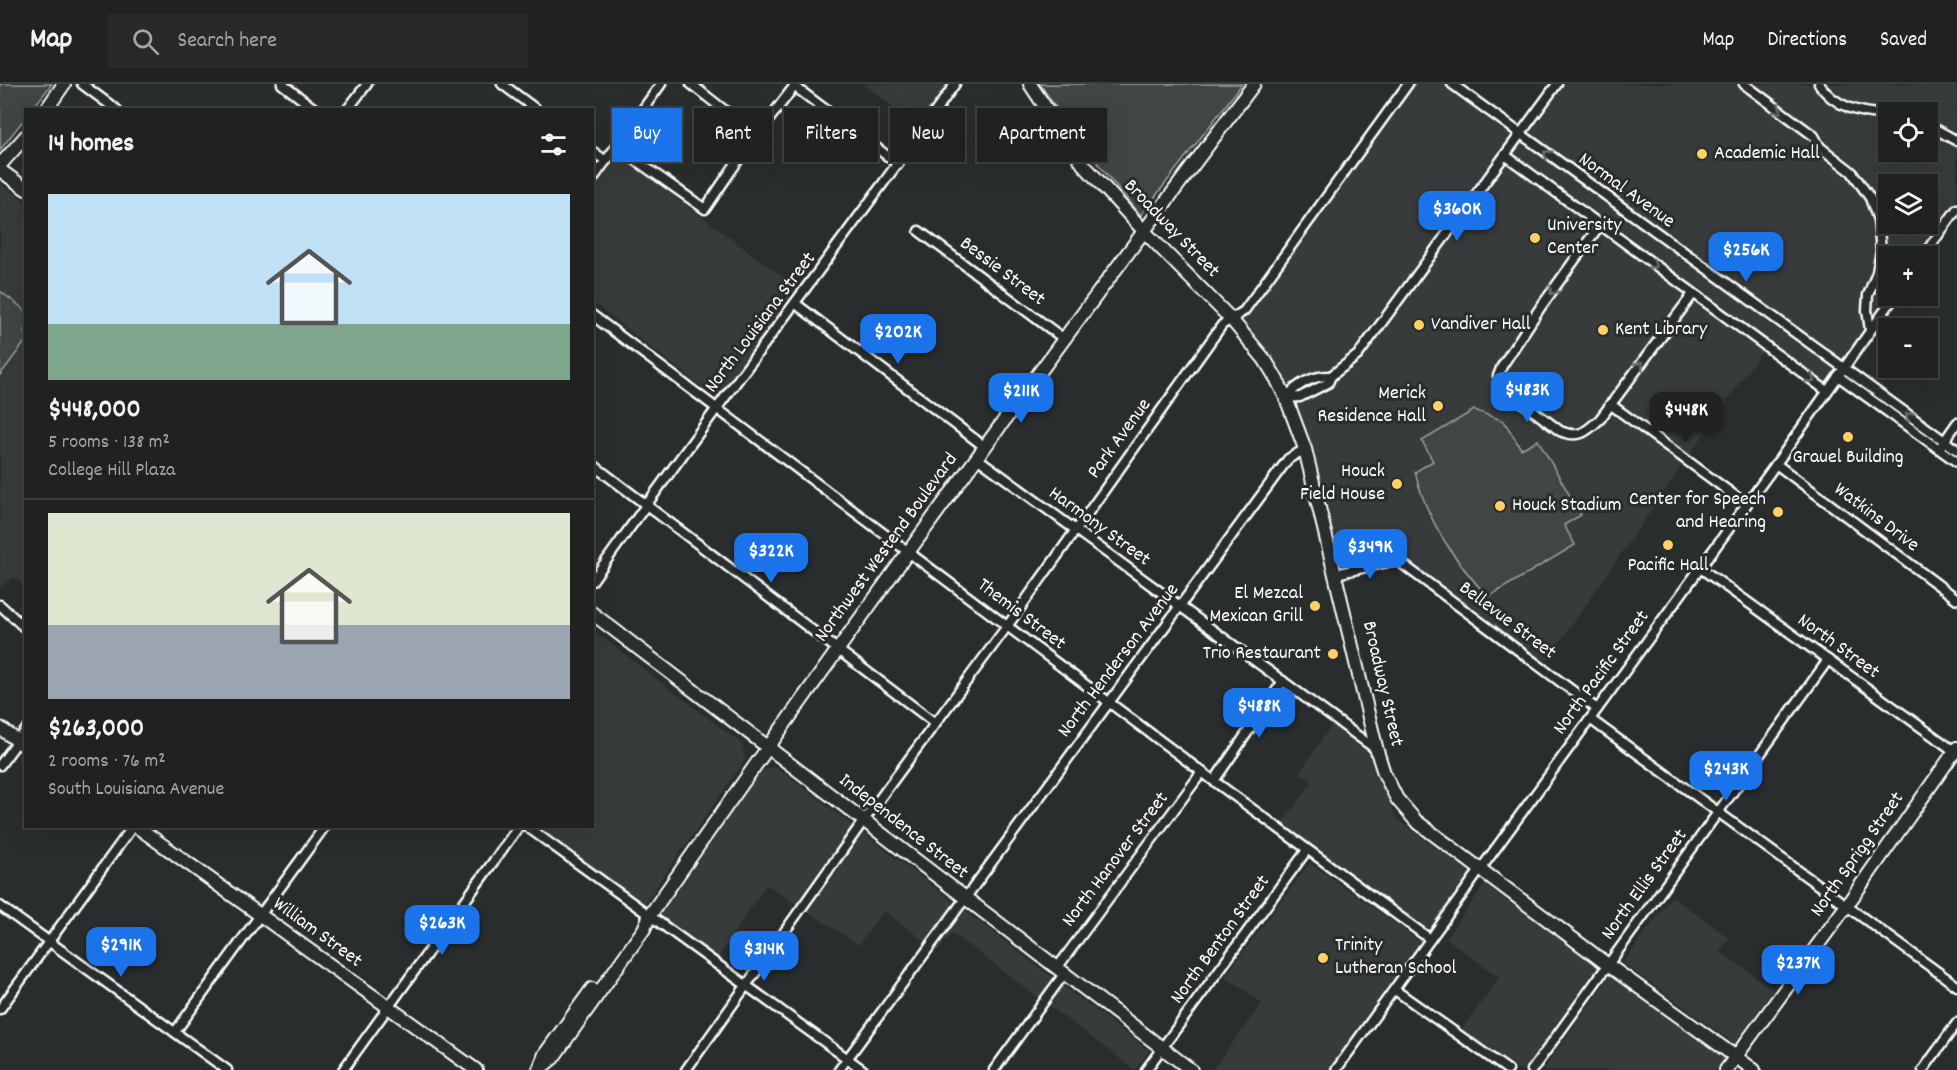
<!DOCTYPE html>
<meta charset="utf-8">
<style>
:root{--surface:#202222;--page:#282a2a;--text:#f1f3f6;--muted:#a2a4a5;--line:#3d3f40;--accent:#1a73e8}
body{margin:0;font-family:Dekko,sans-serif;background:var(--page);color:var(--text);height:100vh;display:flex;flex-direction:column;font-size:22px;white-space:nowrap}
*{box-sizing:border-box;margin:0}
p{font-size:20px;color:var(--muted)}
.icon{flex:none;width:33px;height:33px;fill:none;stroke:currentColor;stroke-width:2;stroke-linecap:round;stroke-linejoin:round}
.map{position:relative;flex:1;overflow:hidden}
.details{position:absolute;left:24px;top:24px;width:570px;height:720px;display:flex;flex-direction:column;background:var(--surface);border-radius:0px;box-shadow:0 6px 24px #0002,0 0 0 2px var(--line)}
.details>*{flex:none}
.guide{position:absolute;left:612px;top:24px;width:570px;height:54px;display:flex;gap:12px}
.buttons{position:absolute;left:1878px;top:18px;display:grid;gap:12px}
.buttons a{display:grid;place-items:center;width:60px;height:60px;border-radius:0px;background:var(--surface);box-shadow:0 6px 24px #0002,0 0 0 2px var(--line);font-size:30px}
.price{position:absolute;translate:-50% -51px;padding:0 14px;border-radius:12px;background:var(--accent);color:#fff;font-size:20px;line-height:39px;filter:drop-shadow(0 2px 3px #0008)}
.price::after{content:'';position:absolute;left:50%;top:36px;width:18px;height:14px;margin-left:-9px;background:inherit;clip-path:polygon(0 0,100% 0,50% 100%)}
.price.current{background:#222;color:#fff}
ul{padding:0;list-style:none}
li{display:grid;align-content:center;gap:12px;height:318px;padding:0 24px}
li+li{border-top:2px solid var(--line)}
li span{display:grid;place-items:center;height:186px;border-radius:0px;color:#555}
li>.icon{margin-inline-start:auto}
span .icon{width:108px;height:108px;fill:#fffc;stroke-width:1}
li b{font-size:26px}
h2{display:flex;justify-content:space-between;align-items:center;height:72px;padding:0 24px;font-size:26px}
.chip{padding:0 21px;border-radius:0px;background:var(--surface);box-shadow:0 6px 24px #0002,0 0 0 2px var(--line);font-size:21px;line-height:54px}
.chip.current{background:var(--accent);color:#fff}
header{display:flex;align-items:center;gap:36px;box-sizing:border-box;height:84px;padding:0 30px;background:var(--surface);border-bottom:2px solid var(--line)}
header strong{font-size:28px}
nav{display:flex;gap:33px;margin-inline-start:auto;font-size:21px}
.search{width:420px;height:54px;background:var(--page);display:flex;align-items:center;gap:15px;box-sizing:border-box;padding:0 21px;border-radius:0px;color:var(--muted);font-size:22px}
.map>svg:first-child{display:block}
</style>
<header>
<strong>Map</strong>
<div class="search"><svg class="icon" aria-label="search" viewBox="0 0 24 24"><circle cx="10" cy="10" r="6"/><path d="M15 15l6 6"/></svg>Search here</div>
<nav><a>Map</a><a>Directions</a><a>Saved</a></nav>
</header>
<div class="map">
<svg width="1957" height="986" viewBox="0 0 1957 986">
<rect width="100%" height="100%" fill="#2a2d2e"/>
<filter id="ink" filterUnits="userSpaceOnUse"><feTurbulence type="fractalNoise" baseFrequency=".0167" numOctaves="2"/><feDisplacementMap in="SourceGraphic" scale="12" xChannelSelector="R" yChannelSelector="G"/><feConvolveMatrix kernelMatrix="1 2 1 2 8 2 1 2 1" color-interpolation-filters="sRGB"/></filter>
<g filter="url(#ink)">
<g fill="#373a3b" fill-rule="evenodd">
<path d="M863 0H950L920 43Z"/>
<path d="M1408 0H1452L1520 50 1557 0H1957V118L1920 172H1888V212H1893L1843 285 1819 309 1761 268 1546 578 1528 566 1520 567 1397 476 1336 490 1286 314 1231 235 1244 227ZM1888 28H1928V68H1888ZM1888 100H1928V140H1888Z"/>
<path d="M619 71 799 205 718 315 593 219V106Z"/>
<path d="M0 99 25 117V227L0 207Z"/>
<path d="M25 258V502L14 493 0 503V291Z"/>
<path d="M593 546 742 660 745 676 644 820 530 743 592 742Z"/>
<path d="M1332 640 1370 667 1389 719 1399 737 1471 788 1430 849 1282 739 1312 698 1300 688Z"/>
<path d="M773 683 780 686 1149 967 1135 986 952 849 938 867 884 827 858 861 766 800 718 874 659 833 762 686Z"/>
<path d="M1310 779 1420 857 1328 986H1212L1262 919 1225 892Z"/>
<path d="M1485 800 1598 882 1523 986H1519L1462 945 1499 893 1446 854Z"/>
<path d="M1672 812 1729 854 1720 867 1774 906 1735 960 1623 879Z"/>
<path d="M1611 890 1727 976 1720 986H1543Z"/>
</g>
<g fill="#414445" stroke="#a0a2a2" stroke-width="1.5">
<path d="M0 0H52L32 25 26 26 25 34 0 66Z"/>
<path d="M1040 0H1242L1141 131C1105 90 1071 47 1040 0Z"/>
<path d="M0 207 26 227 25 258 0 291Z"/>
<path d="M1474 326 1504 337 1521 365 1538 356 1581 431 1564 441 1575 461 1488 513C1454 476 1427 437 1415 388L1433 377 1422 357Z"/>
</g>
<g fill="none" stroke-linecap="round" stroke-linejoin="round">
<defs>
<g id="street">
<path d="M82 0 117 26"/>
<path d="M282 0 316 26"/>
<path d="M502 0 537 26"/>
<path d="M691 0 756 51"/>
<path d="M1452 0 1957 366"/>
<path d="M1744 0 1814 52 1820 63 1852 88 1870 114 1878 136 1881 167 1877 188 1868 211 1867 226 1870 246"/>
<path d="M1819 0C1835 24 1861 29 1888 31"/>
<path d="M794 2 898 80"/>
<path d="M347 26 367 0"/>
<path d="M1928 41 1957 57"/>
<path d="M592 67 606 77 617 63 705 125 741 72 796 0"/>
<path d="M1505 71 1827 307"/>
<path d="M592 96 661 0"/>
<path d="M1599 142 1540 224 1502 282 1498 292 1501 302 1560 347C1579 355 1586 348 1600 335L1693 210"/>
<path d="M919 147 1064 255"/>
<path d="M1923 172 1957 125"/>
<path d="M796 220 985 363"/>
<path d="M592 231 1214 697 1430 855"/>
<path d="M1838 292 1957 378"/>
<path d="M1286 314 1300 313 1328 299 1331 292 1358 271 1557 0"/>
<path d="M1286 314C1297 300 1314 291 1331 292"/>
<path d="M1610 320 1746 420"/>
<path d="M1941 362 1957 339"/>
<path d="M977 374 1377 666"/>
<path d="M592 380 935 639"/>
<path d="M1776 380 1957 515"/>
<path d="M1332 472 1390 459 1397 476 1597 625"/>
<path d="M1699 483 1957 669"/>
<path d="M1336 490 1397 476"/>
<path d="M592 497C710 329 836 167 955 0"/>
<path d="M0 521 26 545"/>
<path d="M1590 635 1957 902"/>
<path d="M0 681 26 646"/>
<path d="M1214 697 1283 597"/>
<path d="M526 742 863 986"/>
<path d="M0 822 227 986"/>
<path d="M1057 884 1202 688"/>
<path d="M1395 906 1508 986"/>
<path d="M0 925 133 742"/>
<path d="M175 948 325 742"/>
<path d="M343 986 519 742"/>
<path d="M686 986 864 736 1008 541 1222 241 1244 227 1408 0"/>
<path d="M839 986 1288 375 1305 365"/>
<path d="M994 986 1064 890"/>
<path d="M1146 986 1307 766"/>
<path d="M1336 986 1480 786 1776 380 1895 212"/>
<path d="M1532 986 1828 576"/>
<path d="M1923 986 1957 939"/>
</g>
<g id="secondary">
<path d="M1030 0 1083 80 1144 147 1231 235 1265 276 1276 294 1286 314 1305 365 1377 667 1384 689 1397 715 1416 737 1608 881 1754 986"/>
<path d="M46 26 64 0"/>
<path d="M0 81 26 52"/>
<path d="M0 86 26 105"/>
<path d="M592 529 1191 986"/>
<path d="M0 644 26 663"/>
<path d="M136 742 476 986"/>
<path d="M540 983 545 970 592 905"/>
<path d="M539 985 553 974 644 845 650 831C846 550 1048 274 1254 0"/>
<path d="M1726 986 1847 821 1957 664"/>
</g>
</defs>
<use href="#street" stroke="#fff" stroke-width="13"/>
<use href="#secondary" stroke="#fff" stroke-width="16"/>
<use href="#street" stroke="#2a2d2e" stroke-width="8"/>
<use href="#secondary" stroke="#2a2d2e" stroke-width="12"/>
</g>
<defs><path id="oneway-chevron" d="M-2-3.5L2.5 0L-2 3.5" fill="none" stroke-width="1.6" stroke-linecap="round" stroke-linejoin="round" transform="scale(1.5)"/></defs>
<g stroke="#6a6c6d">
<use href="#oneway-chevron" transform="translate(1778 26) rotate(37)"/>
<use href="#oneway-chevron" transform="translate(1547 70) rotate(-144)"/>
<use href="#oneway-chevron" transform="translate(1653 181) rotate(36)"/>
<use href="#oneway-chevron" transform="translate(1553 207) rotate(126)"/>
<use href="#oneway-chevron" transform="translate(1640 281) rotate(-53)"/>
<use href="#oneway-chevron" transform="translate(1811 295) rotate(36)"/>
<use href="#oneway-chevron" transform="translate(1909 332) rotate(-144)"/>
</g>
</g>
<g fill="#ffd166" stroke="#2a2d2e" stroke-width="2">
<circle cx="1702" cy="70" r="6"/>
<circle cx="1535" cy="154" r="6"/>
<circle cx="1419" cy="241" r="6"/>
<circle cx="1603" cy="246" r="6"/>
<circle cx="1438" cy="322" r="6"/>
<circle cx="1848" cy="353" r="6"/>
<circle cx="1397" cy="400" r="6"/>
<circle cx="1500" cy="422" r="6"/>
<circle cx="1778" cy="428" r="6"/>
<circle cx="1668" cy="461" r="6"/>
<circle cx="1315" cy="522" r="6"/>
<circle cx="1333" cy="570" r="6"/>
<circle cx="1323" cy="874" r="6"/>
</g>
<g text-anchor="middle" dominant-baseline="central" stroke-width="6" stroke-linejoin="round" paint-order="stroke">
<g font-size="20" fill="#fff" stroke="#2a2d2e" text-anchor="start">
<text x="1714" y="70">Academic Hall</text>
<text x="1547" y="142">University<tspan x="1547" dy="23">Center</tspan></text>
<text x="1431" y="241">Vandiver Hall</text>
<text x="1615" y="246">Kent Library</text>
<text x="1426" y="310" text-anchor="end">Merick<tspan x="1426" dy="23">Residence Hall</tspan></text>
<text x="1848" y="374" text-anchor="middle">Grauel Building</text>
<text x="1385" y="388" text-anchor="end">Houck<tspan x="1385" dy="23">Field House</tspan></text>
<text x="1766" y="416" text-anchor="end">Center for Speech<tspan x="1766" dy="23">and Hearing</tspan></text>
<text x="1512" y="422">Houck Stadium</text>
<text x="1668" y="482" text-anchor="middle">Pacific Hall</text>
<text x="1303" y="510" text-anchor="end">El Mezcal<tspan x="1303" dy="23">Mexican Grill</tspan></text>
<text x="1321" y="570" text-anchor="end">Trio Restaurant</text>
<text x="1335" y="862">Trinity<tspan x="1335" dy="23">Lutheran School</tspan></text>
</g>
<g font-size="20" fill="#fff" stroke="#2a2d2e">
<text transform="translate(1626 107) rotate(36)">Normal Avenue</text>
<text transform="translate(1171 145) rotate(46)">Broadway Street</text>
<text transform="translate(1002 188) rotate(37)">Bessie Street</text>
<text transform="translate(761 239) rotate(-53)">North Louisiana Street</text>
<text transform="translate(1120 355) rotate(-54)">Park Avenue</text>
<text transform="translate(1876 434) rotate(37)">Watkins Drive</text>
<text transform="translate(1099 443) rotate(36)">Harmony Street</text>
<text transform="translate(887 464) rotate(-54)">Northwest Westend Boulevard</text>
<text transform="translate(1021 531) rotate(37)">Themis Street</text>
<text transform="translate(1507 537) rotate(37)">Bellevue Street</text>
<text transform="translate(1838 563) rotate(36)">North Street</text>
<text transform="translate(1119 577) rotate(-53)">North Henderson Avenue</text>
<text transform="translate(1602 589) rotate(-54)">North Pacific Street</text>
<text transform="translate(1382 600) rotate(77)">Broadway Street</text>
<text transform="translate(903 743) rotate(38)">Independence Street</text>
<text transform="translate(1858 771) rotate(-55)">North Sprigg Street</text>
<text transform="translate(1116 776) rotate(-53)">North Hanover Street</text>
<text transform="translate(1645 801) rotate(-54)">North Ellis Street</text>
<text transform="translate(317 849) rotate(36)">William Street</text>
<text transform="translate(1221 856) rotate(-54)">North Benton Street</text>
</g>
</g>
</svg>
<div class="buttons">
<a><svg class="icon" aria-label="locate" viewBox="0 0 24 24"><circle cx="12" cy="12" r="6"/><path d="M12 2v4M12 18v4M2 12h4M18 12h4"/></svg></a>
<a><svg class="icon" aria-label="layers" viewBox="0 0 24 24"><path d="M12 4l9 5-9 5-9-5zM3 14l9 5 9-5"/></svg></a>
<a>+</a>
<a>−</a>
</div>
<b class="price" style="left:1457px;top:158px">$360K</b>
<b class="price" style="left:1746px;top:199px">$256K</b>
<b class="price" style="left:898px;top:281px">$202K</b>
<b class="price" style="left:1527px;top:339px">$483K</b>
<b class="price" style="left:1021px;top:340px">$211K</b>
<b class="price current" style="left:1686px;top:359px">$448K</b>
<b class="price" style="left:1370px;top:496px">$349K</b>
<b class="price" style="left:771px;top:500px">$322K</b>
<b class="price" style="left:1259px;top:655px">$488K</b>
<b class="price" style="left:1726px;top:718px">$243K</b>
<b class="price" style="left:442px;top:872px">$263K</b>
<b class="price" style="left:121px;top:894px">$291K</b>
<b class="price" style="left:764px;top:898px">$314K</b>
<b class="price" style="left:1798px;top:912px">$237K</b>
<div class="guide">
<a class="chip current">Buy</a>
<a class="chip">Rent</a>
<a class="chip">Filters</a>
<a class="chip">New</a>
<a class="chip">Apartment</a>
</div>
<section class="details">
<h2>14 homes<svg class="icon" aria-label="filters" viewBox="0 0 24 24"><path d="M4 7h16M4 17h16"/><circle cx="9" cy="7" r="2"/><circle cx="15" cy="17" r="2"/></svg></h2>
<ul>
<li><span style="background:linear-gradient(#bfe0f5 70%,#7fa58c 0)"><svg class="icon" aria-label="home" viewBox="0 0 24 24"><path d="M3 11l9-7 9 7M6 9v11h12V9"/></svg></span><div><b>$448,000</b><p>5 rooms · 138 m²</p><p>College Hill Plaza</p></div></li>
<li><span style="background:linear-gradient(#dfe7d0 60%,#9aa5b1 0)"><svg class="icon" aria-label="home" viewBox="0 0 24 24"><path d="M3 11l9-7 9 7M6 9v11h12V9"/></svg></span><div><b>$263,000</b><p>2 rooms · 76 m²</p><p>South Louisiana Avenue</p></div></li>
</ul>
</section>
</div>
